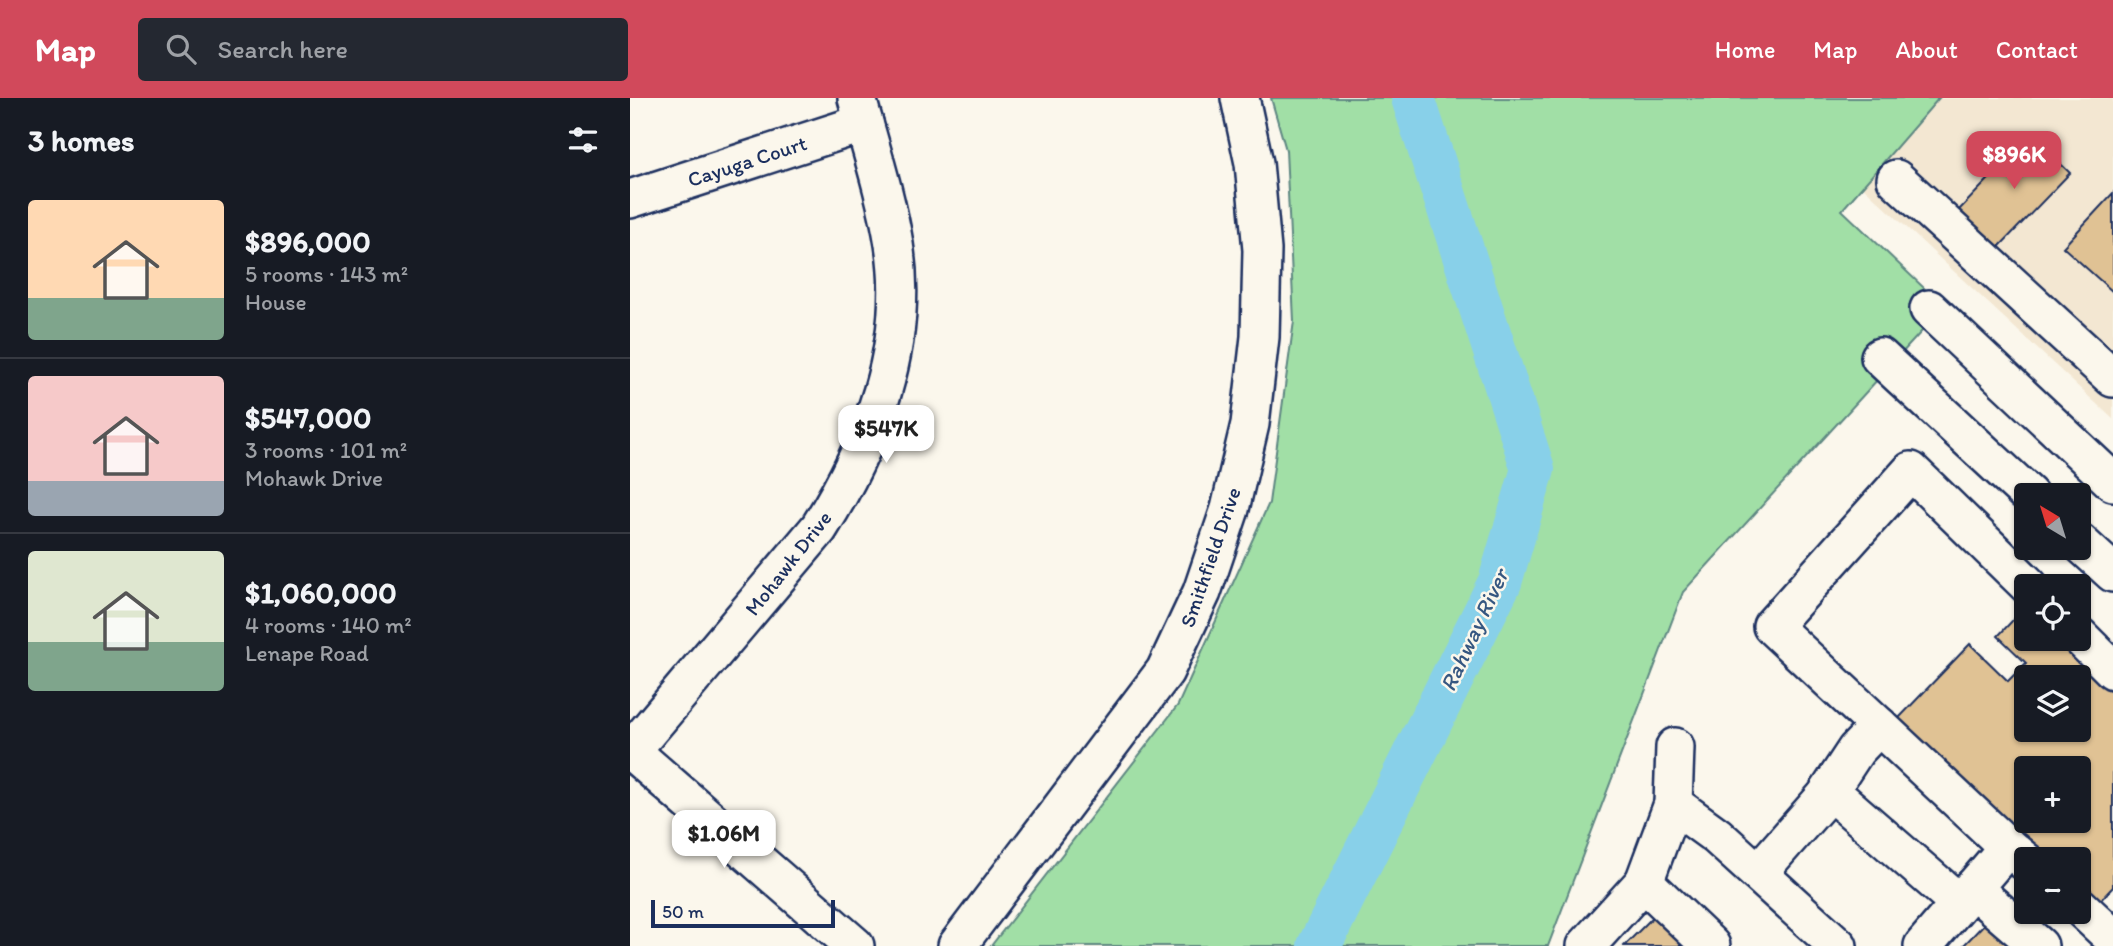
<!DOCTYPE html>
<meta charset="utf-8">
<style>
:root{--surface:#171b24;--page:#242831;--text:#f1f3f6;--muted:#9ea1a6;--line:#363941;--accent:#d1495b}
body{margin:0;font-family:Itim,sans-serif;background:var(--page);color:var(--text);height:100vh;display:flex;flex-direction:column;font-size:26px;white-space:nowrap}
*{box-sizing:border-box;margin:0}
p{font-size:23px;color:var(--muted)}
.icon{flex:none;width:38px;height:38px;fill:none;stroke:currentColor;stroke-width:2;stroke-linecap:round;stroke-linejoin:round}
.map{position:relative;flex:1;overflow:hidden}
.details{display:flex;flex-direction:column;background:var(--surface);width:630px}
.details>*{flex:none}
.needle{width:46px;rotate:322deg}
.buttons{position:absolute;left:1384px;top:385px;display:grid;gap:14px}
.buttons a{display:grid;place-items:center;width:77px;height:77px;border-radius:7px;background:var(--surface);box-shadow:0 2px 5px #0004;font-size:35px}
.scale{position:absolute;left:21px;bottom:18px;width:184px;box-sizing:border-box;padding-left:7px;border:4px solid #1b2f5e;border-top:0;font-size:19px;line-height:24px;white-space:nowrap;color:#1b2f5e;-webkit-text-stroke:5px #fbf7ec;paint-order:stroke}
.price{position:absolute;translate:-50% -60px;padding:0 16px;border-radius:14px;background:#fff;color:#222;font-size:23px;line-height:46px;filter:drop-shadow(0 2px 4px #0008)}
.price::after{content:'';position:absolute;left:50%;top:42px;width:21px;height:16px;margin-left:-10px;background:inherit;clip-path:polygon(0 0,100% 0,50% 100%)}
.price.on{background:var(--accent);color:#fff}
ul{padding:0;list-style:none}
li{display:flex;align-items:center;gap:21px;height:175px;padding:0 28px}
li+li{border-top:2px solid var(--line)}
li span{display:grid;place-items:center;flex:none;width:196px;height:140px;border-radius:7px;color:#555}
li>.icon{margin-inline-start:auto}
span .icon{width:84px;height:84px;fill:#fffc;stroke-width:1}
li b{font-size:30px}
h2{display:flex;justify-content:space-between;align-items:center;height:84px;padding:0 28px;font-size:30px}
header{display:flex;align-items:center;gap:42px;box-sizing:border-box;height:98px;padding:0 35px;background:var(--accent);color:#fff}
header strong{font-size:33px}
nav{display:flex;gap:38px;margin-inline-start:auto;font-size:24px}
.search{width:490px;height:63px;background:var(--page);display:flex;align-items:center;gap:18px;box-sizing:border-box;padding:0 24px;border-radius:7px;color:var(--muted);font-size:26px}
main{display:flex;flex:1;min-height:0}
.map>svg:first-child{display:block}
</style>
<header>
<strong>Map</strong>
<div class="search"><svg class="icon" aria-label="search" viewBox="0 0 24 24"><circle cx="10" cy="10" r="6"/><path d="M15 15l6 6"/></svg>Search here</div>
<nav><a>Home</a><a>Map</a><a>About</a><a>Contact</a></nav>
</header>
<main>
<section class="details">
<h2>3 homes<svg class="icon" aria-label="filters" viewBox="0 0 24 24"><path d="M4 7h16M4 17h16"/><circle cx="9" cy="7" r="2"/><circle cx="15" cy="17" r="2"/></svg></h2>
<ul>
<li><span style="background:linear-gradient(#ffd9b3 70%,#7fa58c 0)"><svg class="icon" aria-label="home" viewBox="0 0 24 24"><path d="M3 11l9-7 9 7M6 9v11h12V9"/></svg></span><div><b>$896,000</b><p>5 rooms · 143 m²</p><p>House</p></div></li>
<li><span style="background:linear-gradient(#f6c9c9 75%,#9aa5b1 0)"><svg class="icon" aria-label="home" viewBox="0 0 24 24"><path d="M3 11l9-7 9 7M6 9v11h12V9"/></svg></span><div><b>$547,000</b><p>3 rooms · 101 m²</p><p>Mohawk Drive</p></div></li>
<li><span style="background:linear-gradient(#dfe7d0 65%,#7fa58c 0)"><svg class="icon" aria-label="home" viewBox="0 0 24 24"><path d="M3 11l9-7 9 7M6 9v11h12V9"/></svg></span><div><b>$1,060,000</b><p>4 rooms · 140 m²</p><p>Lenape Road</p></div></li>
</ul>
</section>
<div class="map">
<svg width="1483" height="848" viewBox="0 0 1483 848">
<rect width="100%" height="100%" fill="#fbf7ec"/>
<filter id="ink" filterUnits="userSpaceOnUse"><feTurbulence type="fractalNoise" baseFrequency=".0143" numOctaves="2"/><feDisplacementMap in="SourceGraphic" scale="14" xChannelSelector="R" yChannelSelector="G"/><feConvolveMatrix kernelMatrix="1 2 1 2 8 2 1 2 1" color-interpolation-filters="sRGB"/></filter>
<g filter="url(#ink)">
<path fill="#f3e7d2" d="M1309 0H1483V321L1232 88Z"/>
<path fill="#a1dfa6" stroke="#5e8782" stroke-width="2" d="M641 0H1309L1212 112 1314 209 1053 494 918 848H361L548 607 639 405 664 223 656 52Z"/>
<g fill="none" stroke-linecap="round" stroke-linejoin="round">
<path stroke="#88d0e9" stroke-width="44" d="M689 848 870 484 903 371 783 0"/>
</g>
<g fill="#e0c294" stroke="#1b2f5e" stroke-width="2" fill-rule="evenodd">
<path d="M1401 37 1440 75 1368 150 1329 112Z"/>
<path d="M1483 95V194L1433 149Z"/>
<path d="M1396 508V541H1435L1483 587V789L1463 810 1449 797V761H1412L1268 621 1340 546 1378 583 1396 565 1368 538ZM1396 579H1449V632H1396ZM1396 670H1449V723H1396Z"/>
<path d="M1023 819 1053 848H994Z"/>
<path d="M1358 822 1385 848H1333Z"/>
</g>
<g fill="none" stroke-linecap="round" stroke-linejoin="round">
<defs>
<g id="minor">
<path d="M1266 81 1483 280"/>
<path d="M0 101 234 25"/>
<path d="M1299 211 1483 384"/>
<path d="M1250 259 1399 397"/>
<path d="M1449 444 1483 475"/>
<path d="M1449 538 1483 572"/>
<path d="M1045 649 1043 706 1014 784 1081 848"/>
<path d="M0 652 225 848"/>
<path d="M1 653 189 430C242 346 280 246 264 146 256 97 240 48 227 0"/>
<path d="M1197 696 1226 652 1249 628"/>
<path d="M1043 706 1087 738 1208 848"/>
<path d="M1378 749 1142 528 1281 373 1399 488"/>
<path d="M1128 775 1200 693 1329 805"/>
<path d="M1342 790 1409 848"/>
<path d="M1449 808 1483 840"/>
<path d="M327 848 535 573 572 494 600 411 620 326 630 239 632 152 624 65 610 0"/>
<path d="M956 848 1014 784"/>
<path d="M1293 848 1378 749 1396 764"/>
</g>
</defs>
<use href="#minor" stroke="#1b2f5e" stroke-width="42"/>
<use href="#minor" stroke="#fbf7ec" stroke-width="37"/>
</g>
</g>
<g text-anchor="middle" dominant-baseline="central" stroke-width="5" stroke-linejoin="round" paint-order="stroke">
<g font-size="21" fill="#1b2f5e" stroke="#fbf7ec">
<text transform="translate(117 63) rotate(-18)">Cayuga Court</text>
<text transform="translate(580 459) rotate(-71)">Smithfield Drive</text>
<text transform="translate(158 465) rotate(-52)">Mohawk Drive</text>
</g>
<g font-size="23" font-style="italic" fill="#365781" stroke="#fbf7ec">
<text transform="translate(844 532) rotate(-65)">Rahway River</text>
</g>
</g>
</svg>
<div class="buttons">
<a><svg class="needle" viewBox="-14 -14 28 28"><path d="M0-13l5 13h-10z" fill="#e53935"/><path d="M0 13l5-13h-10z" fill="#9ea1a6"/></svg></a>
<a><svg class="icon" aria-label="locate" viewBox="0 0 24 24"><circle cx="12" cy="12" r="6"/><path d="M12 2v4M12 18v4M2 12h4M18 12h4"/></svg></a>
<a><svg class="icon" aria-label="layers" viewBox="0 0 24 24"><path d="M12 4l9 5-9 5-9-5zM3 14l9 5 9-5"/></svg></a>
<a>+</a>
<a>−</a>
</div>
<div class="scale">50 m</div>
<b class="price on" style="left:1384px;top:93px">$896K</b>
<b class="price" style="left:256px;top:367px">$547K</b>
<b class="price" style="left:94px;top:772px">$1.06M</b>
</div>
</main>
